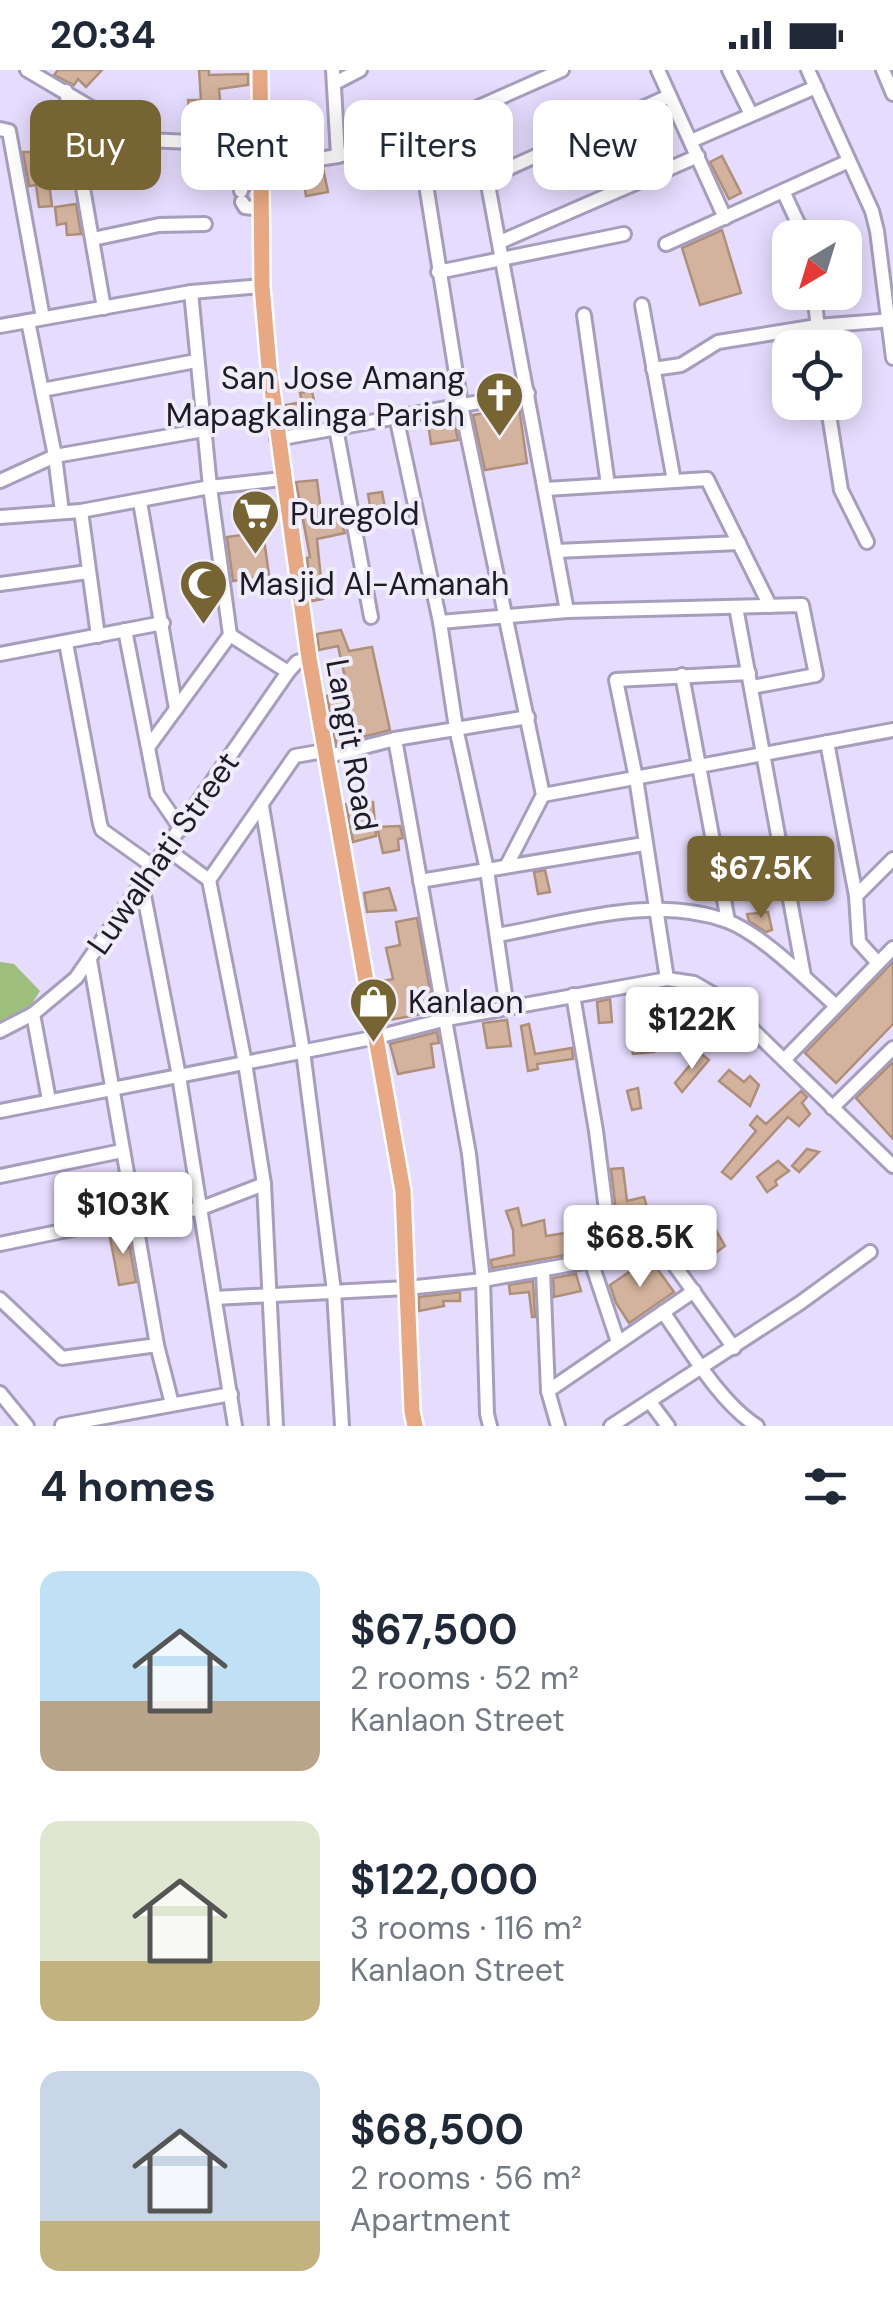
<!DOCTYPE html>
<meta charset="utf-8">
<style>
:root{--surface:#fff;--page:#f2f2f3;--text:#1f2937;--muted:#747a83;--accent:#766433}
body{margin:0;font-family:"DM Sans",sans-serif;background:var(--page);color:var(--text);height:100vh;display:flex;flex-direction:column;font-size:38px;white-space:nowrap}
*{box-sizing:border-box;margin:0}
p{font-size:32px;color:var(--muted)}
.icon{flex:none;width:55px;height:55px;fill:none;stroke:currentColor;stroke-width:2;stroke-linecap:round;stroke-linejoin:round}
.map{position:relative;height:1356px;overflow:hidden}
.drawer{display:flex;flex-direction:column;background:var(--surface);flex:1}
.drawer>*{flex:none}
.guide{position:absolute;left:30px;top:30px;width:835px;height:90px;display:flex;gap:20px}
.needle{width:65px;rotate:218deg}
.fabs{position:absolute;left:772px;top:150px;display:grid;gap:20px}
.fabs a{display:grid;place-items:center;width:90px;height:90px;border-radius:20px;background:var(--surface);box-shadow:0 5px 25px #0003;font-size:50px}
.price{position:absolute;translate:-50% -85px;padding:0 22px;border-radius:10px;background:#fff;color:#222;font-size:32px;line-height:65px;filter:drop-shadow(0 2px 5px #0008)}
.price::after{content:'';position:absolute;left:50%;top:60px;width:30px;height:22px;margin-left:-15px;background:inherit;clip-path:polygon(0 0,100% 0,50% 100%)}
.price.active{background:var(--accent);color:#fff}
ul{padding:0;list-style:none}
li{display:flex;align-items:center;gap:30px;height:250px;padding:0 40px}
li span{display:grid;place-items:center;flex:none;width:280px;height:200px;border-radius:20px;color:#555}
li>.icon{margin-inline-start:auto}
span .icon{width:120px;height:120px;fill:#fffc;stroke-width:1}
li b{font-size:42px}
h2{display:flex;justify-content:space-between;align-items:center;height:120px;padding:0 40px;font-size:42px}
.pill{padding:0 35px;border-radius:20px;background:var(--surface);box-shadow:0 5px 25px #0003;font-size:35px;line-height:90px}
.pill.active{background:var(--accent);color:#fff}
.status{display:flex;justify-content:space-between;align-items:center;height:70px;padding:0 50px;background:var(--surface);direction:ltr}
.status svg{height:28px;fill:currentColor}
.map>svg:first-child{display:block}
</style>
<div class="status"><b>20:34</b><svg viewBox="0 0 49 12"><path d="M0 12V9h3v3zM5 12V6h3v6zM10 12V3h3v9zM15 12V0h3v12zM26 1h20v11H26zM47 4h2v5h-2z"/></svg></div>
<div class="map">
<svg width="893" height="1356" viewBox="0 0 893 1356">
<rect width="100%" height="100%" fill="#e6dcfe"/>
<path fill="#9dbf7b" d="M0 892 14 894 40 921 28 940 0 954Z"/>
<g fill="#d3b39d" stroke="#ae8f7a" stroke-width="2.5">
<path d="M58 0H102L86 17 78 9 74 15 54 5Z"/>
<path d="M199 0H209V5L248 4V15L219 19 221 41H189L188 30H201Z"/>
<path d="M23 82H31L37 105 48 104 52 136 39 137 36 115 29 116Z"/>
<path d="M722 86 741 123 729 129 710 92Z"/>
<path d="M323 98 328 122 306 126 302 102Z"/>
<path d="M76 134 81 164 67 165 66 153 57 155 55 137Z"/>
<path d="M722 160 741 223 700 235 682 178Z"/>
<path d="M312 321 318 351 289 357 286 335 302 332 300 323Z"/>
<path d="M519 337 527 393 485 400 473 345Z"/>
<path d="M453 347 458 370 431 374 428 352Z"/>
<path d="M317 410 321 442 335 436 345 463 317 469 323 529 312 531 307 488 310 487 296 412Z"/>
<path d="M382 422 386 443 363 447 361 438 370 436 368 424Z"/>
<path d="M263 462 269 505 233 511 227 467Z"/>
<path d="M341 560 349 581 372 577 390 660 336 674 327 626 348 621 338 576 319 580 317 564Z"/>
<path d="M365 732H373L376 766 353 772 346 734Z"/>
<path d="M400 756 403 768 398 769 399 780 383 783 377 757Z"/>
<path d="M545 800 550 822 538 824 534 802Z"/>
<path d="M389 818 396 840 367 842 364 823Z"/>
<path d="M768 842 772 860 766 862 749 851 747 844Z"/>
<path d="M417 848 434 942 389 950 386 935 382 936 378 912 393 909 386 878 400 875 396 852Z"/>
<path d="M893 892V954L836 1013 805 983Z"/>
<path d="M610 929 612 952 599 953 597 932Z"/>
<path d="M507 950 511 976 487 978 483 953Z"/>
<path d="M651 953 654 982 633 984 627 958Z"/>
<path d="M529 954 535 984 572 978 573 989 537 994 538 999 528 1001 521 956Z"/>
<path d="M437 962 439 973 431 974 434 997 398 1004 390 974Z"/>
<path d="M700 983 709 990 682 1022 675 1013Z"/>
<path d="M893 992V1069L856 1028Z"/>
<path d="M729 1000 744 1012 750 1006 759 1015 750 1036 719 1011Z"/>
<path d="M638 1018 641 1038 632 1040 627 1021Z"/>
<path d="M801 1021 807 1027 802 1033 810 1044 799 1056 788 1047 731 1109 722 1102 756 1061 750 1055 757 1046 766 1054Z"/>
<path d="M807 1079 819 1082 799 1102 792 1096Z"/>
<path d="M778 1091 789 1101 775 1111 777 1115 767 1122 757 1107Z"/>
<path d="M623 1098 627 1131 644 1127 650 1147 691 1162 709 1148 725 1176 696 1197 691 1188 687 1190 679 1178 670 1173 678 1168 627 1174 616 1141 611 1099Z"/>
<path d="M518 1138 522 1156 544 1150 546 1166 566 1163 570 1179 566 1180V1185L492 1198 491 1190 514 1185 513 1160 506 1141Z"/>
<path d="M126 1158 136 1212 119 1215 109 1162Z"/>
<path d="M651 1190 674 1222 629 1253 616 1233 610 1215 644 1192Z"/>
<path d="M576 1204 581 1221 554 1227 553 1208Z"/>
<path d="M533 1211 535 1247H532L529 1222 510 1224 509 1215Z"/>
<path d="M460 1222V1231H443L444 1236 419 1241V1227Z"/>
</g>
<g fill="none" stroke-linecap="round" stroke-linejoin="round">
<defs>
<g id="minor">
<path d="M27 0 146 70 259 75"/>
<path d="M333 0 338 86"/>
<path d="M658 0 725 148"/>
<path d="M729 0 751 44"/>
<path d="M808 0 872 141 877 161 893 288"/>
<path d="M883 0 893 24"/>
<path d="M335 13 360 0"/>
<path d="M66 21 104 238"/>
<path d="M474 39 567 541"/>
<path d="M0 59 9 61 43 248"/>
<path d="M418 64 461 335 543 725 507 795"/>
<path d="M691 71 816 17"/>
<path d="M260 98 338 86 418 64 562 0"/>
<path d="M487 108 669 26"/>
<path d="M241 121 242 115 260 110"/>
<path d="M783 121 805 168"/>
<path d="M242 132 245 137 260 139"/>
<path d="M93 169 159 155 205 154"/>
<path d="M500 172 698 86"/>
<path d="M666 174 849 91"/>
<path d="M438 202 624 164"/>
<path d="M814 222 820 278"/>
<path d="M642 235 674 411"/>
<path d="M584 245 608 415"/>
<path d="M28 251 55 386 62 442"/>
<path d="M0 256 191 222 262 216"/>
<path d="M653 299 681 295 718 272 817 256 893 250"/>
<path d="M42 320 196 291"/>
<path d="M827 332 841 420 867 472"/>
<path d="M396 346 440 552 456 658 487 800 507 938"/>
<path d="M336 358 371 547"/>
<path d="M277 369 528 323"/>
<path d="M0 411 55 386 204 360"/>
<path d="M546 419 707 409 770 536"/>
<path d="M140 432 176 639"/>
<path d="M81 441 98 566"/>
<path d="M0 447 81 441 210 417 282 409"/>
<path d="M556 481 739 473"/>
<path d="M0 514 88 502"/>
<path d="M736 537 804 906"/>
<path d="M440 552 567 541 802 535 816 605 752 617"/>
<path d="M125 560 157 724 181 759"/>
<path d="M230 565 288 602"/>
<path d="M66 573 100 754 102 760 154 797"/>
<path d="M0 584 163 553"/>
<path d="M682 605 728 851"/>
<path d="M395 669 469 1084 483 1210 487 1344 490 1356"/>
<path d="M827 672 856 826 859 872 878 893"/>
<path d="M149 676 230 565 210 417 191 222"/>
<path d="M325 687 395 669 528 647"/>
<path d="M543 725 893 660"/>
<path d="M262 736 303 981 334 1221 342 1356"/>
<path d="M167 779 209 810 245 993 264 1114 276 1356"/>
<path d="M209 810 295 686 324 681"/>
<path d="M420 811 644 774"/>
<path d="M142 815 179 1006 235 1356"/>
<path d="M856 826 893 789"/>
<path d="M498 865C571 852 655 824 727 851 762 864 808 911 836 936"/>
<path d="M90 890 157 1275 172 1334"/>
<path d="M667 909 636 708 616 610 749 603"/>
<path d="M573 925 596 1061 612 1188"/>
<path d="M33 944 49 1030"/>
<path d="M0 961 33 944 76 908 288 602 297 592 309 588"/>
<path d="M784 990 893 878"/>
<path d="M832 1038 893 978"/>
<path d="M0 1041 377 967 447 949 667 909 694 913 720 928 893 1096"/>
<path d="M0 1106 122 1081"/>
<path d="M0 1174 135 1146 199 1139 264 1114"/>
<path d="M591 1191 618 1272"/>
<path d="M543 1201 548 1321 558 1356"/>
<path d="M215 1228 407 1218 483 1210 658 1179 665 1182 734 1278"/>
<path d="M0 1229 62 1288 157 1275"/>
<path d="M663 1242C688 1277 720 1333 757 1356"/>
<path d="M548 1321 694 1221"/>
<path d="M0 1323 27 1356"/>
<path d="M650 1332 668 1356"/>
<path d="M62 1355 231 1324"/>
<path d="M611 1356 800 1233 870 1182"/>
</g>
<path id="major" d="M260 0 262 216 269 297 309 588 403 1121 412 1341 415 1356"/>
</defs>
<use href="#minor" stroke="#a79ebe" stroke-width="18"/>
<use href="#major" stroke="#fff" stroke-width="20"/>
<use href="#minor" stroke="#fff" stroke-width="12"/>
<use href="#major" stroke="#e8a883" stroke-width="15"/>
</g>
<defs>
<symbol id="church-pin" viewBox="-11 -11 22 30"><path d="M0 17L-7.5 6A9.5 9.5 0 1 1 7.5 6Z" fill="#766433" stroke="#f0edfb"/><path d="M-1.2-6h2.4v3.5h3.3v2.4h-3.3V6h-2.4V-.1h-3.3v-2.4h3.3Z" fill="#fff"/></symbol>
<symbol id="supermarket-pin" viewBox="-11 -11 22 30"><path d="M0 17L-7.5 6A9.5 9.5 0 1 1 7.5 6Z" fill="#766433" stroke="#f0edfb"/><path d="M-6-5.5h2.5l.6 2H6L4.5 2H-2.5L-4.4-4H-6ZM-1.5 3.2a1.3 1.3 0 1 0 .1 0ZM3 3.2a1.3 1.3 0 1 0 .1 0Z" fill="#fff"/></symbol>
<symbol id="mosque-pin" viewBox="-11 -11 22 30"><path d="M0 17L-7.5 6A9.5 9.5 0 1 1 7.5 6Z" fill="#766433" stroke="#f0edfb"/><path d="M3.5-4.9A6 6 0 1 0 3.5 4.9A5 5 0 1 1 3.5-4.9Z" fill="#fff"/></symbol>
<symbol id="shop-pin" viewBox="-11 -11 22 30"><path d="M0 17L-7.5 6A9.5 9.5 0 1 1 7.5 6Z" fill="#766433" stroke="#f0edfb"/><path d="M-5-2.5h2.3a2.7 3.5 0 0 1 5.4 0H5L5.5 6h-11ZM-1.5-2.5h3a1.5 2.3 0 0 0-3 0Z" fill="#fff"/></symbol>
</defs>
<g fill-rule="evenodd">
<use href="#church-pin" x="472" y="298" width="55" height="75"/>
<use href="#supermarket-pin" x="228" y="416" width="55" height="75"/>
<use href="#mosque-pin" x="176" y="486" width="55" height="75"/>
<use href="#shop-pin" x="346" y="904" width="55" height="75"/>
</g>
<g text-anchor="middle" dominant-baseline="central" stroke-width="8" stroke-linejoin="round" paint-order="stroke">
<g font-size="32" fill="#1f1b28" stroke="#f0edfb" text-anchor="start">
<text x="465" y="308" text-anchor="end">San Jose Amang<tspan x="465" dy="37">Mapagkalinga Parish</tspan></text>
<text x="290" y="444">Puregold</text>
<text x="239" y="514">Masjid Al-Amanah</text>
<text x="408" y="932">Kanlaon</text>
</g>
<g font-size="32" fill="#1f1b28" stroke="#f0edfb">
<text transform="translate(352 675) rotate(80)">Langit Road</text>
<text transform="translate(163 783) rotate(-55)">Luwalhati Street</text>
</g>
</g>
</svg>
<div class="fabs">
<a><svg class="needle" viewBox="-14 -14 28 28"><path d="M0-13l5 13h-10z" fill="#e53935"/><path d="M0 13l5-13h-10z" fill="#747a83"/></svg></a>
<a><svg class="icon" aria-label="locate" viewBox="0 0 24 24"><circle cx="12" cy="12" r="6"/><path d="M12 2v4M12 18v4M2 12h4M18 12h4"/></svg></a>
</div>
<b class="price active" style="left:761px;top:851px">$67.5K</b>
<b class="price" style="left:692px;top:1002px">$122K</b>
<b class="price" style="left:123px;top:1187px">$103K</b>
<b class="price" style="left:640px;top:1220px">$68.5K</b>
<div class="guide">
<a class="pill active">Buy</a>
<a class="pill">Rent</a>
<a class="pill">Filters</a>
<a class="pill">New</a>
</div>
</div>
<section class="drawer">
<h2>4 homes<svg class="icon" aria-label="filters" viewBox="0 0 24 24"><path d="M4 7h16M4 17h16"/><circle cx="9" cy="7" r="2"/><circle cx="15" cy="17" r="2"/></svg></h2>
<ul>
<li><span style="background:linear-gradient(#bfe0f5 65%,#b9a48a 0)"><svg class="icon" aria-label="home" viewBox="0 0 24 24"><path d="M3 11l9-7 9 7M6 9v11h12V9"/></svg></span><div><b>$67,500</b><p>2 rooms · 52 m²</p><p>Kanlaon Street</p></div></li>
<li><span style="background:linear-gradient(#dfe7d0 70%,#c2b280 0)"><svg class="icon" aria-label="home" viewBox="0 0 24 24"><path d="M3 11l9-7 9 7M6 9v11h12V9"/></svg></span><div><b>$122,000</b><p>3 rooms · 116 m²</p><p>Kanlaon Street</p></div></li>
<li><span style="background:linear-gradient(#c9d6e8 75%,#c2b280 0)"><svg class="icon" aria-label="home" viewBox="0 0 24 24"><path d="M3 11l9-7 9 7M6 9v11h12V9"/></svg></span><div><b>$68,500</b><p>2 rooms · 56 m²</p><p>Apartment</p></div></li>
</ul>
</section>
